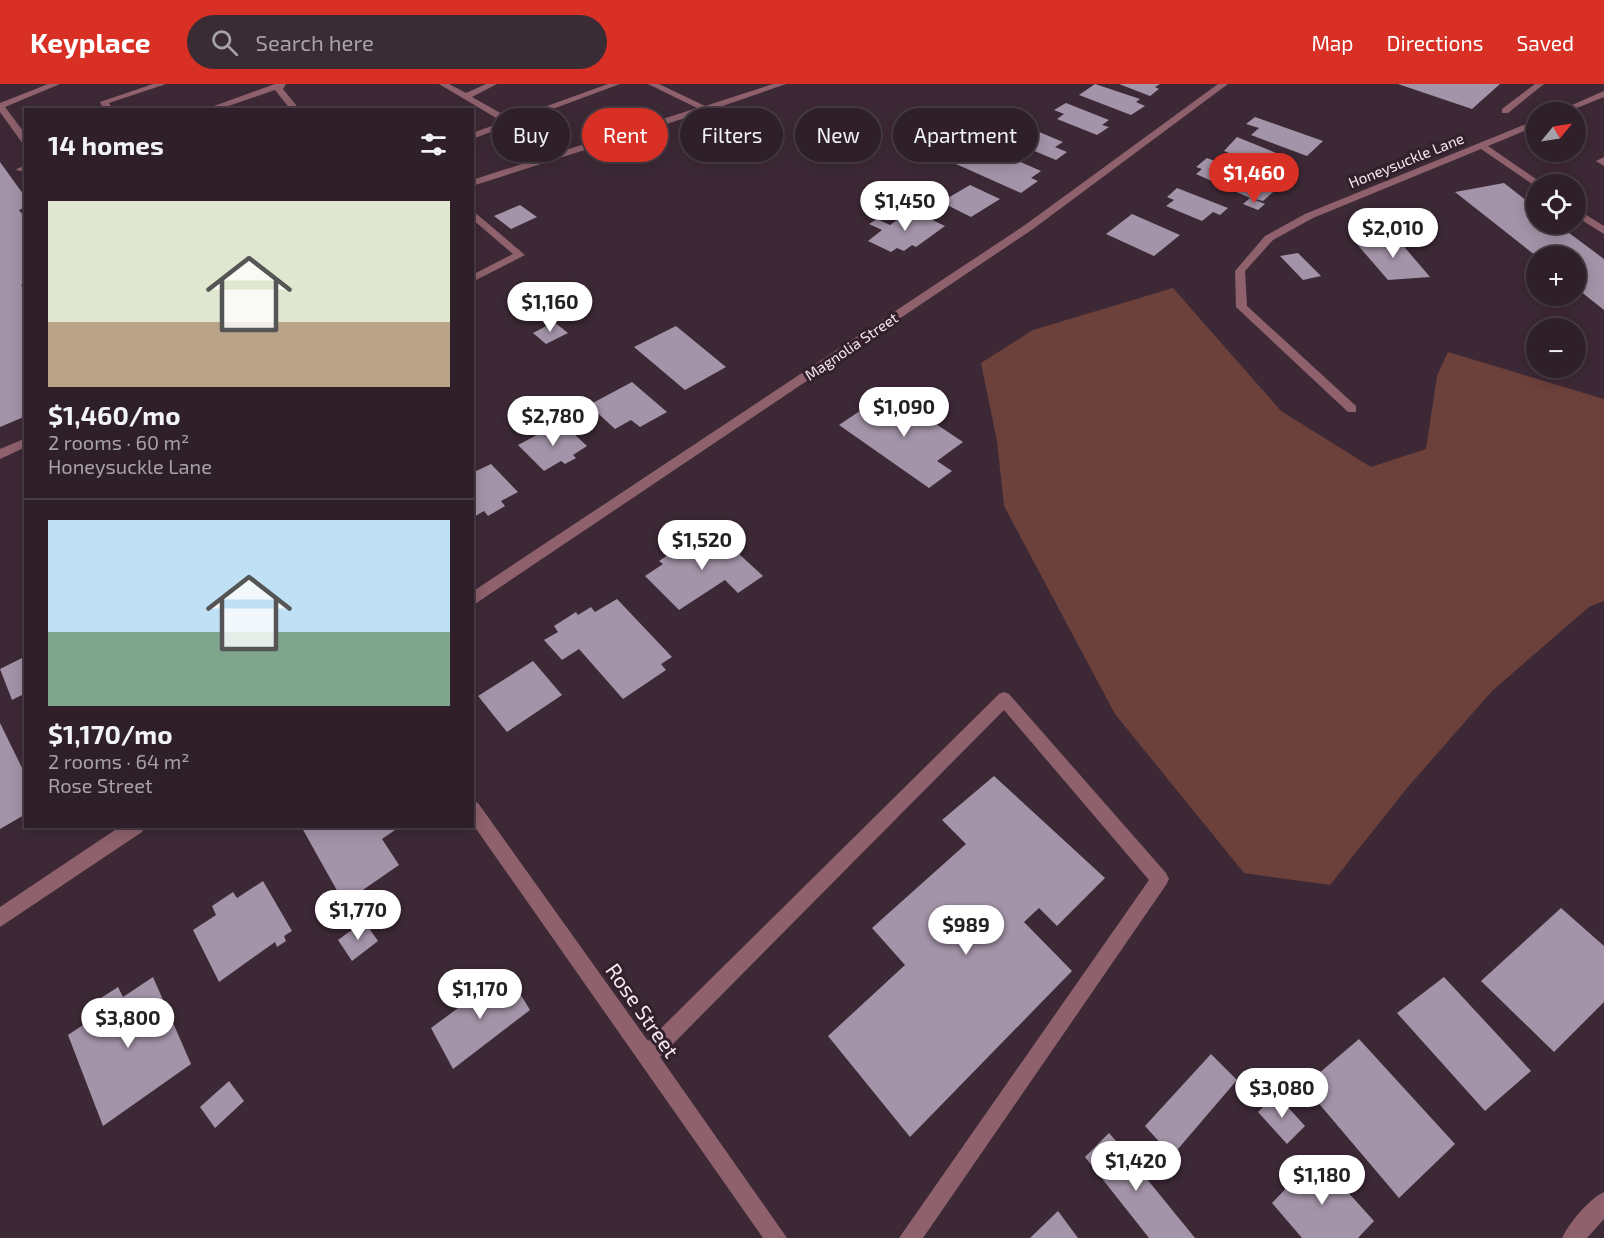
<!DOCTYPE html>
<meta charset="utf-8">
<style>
:root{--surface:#2e1f28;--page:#3a2c34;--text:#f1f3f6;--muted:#a7a2a8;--line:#493d45;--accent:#d93025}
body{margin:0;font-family:"Exo 2",sans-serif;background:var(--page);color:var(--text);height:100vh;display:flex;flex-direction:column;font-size:22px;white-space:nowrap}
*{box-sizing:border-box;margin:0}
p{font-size:20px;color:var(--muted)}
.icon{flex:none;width:33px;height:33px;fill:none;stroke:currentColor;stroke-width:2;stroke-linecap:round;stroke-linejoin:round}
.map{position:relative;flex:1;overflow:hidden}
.side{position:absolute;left:24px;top:24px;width:450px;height:720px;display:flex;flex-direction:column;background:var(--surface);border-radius:0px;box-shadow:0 3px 15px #0003,0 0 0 2px var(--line)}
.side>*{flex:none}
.top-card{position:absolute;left:492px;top:24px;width:570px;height:54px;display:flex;gap:12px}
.needle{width:39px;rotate:60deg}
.fabs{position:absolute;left:1526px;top:18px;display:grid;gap:12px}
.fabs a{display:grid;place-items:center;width:60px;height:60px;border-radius:50%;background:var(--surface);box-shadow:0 3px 15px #0003,0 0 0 2px var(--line);font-size:30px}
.price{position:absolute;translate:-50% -51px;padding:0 14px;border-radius:21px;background:#fff;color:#222;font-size:20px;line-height:39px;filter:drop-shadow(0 2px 3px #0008)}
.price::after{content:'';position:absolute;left:50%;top:36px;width:18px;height:14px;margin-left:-9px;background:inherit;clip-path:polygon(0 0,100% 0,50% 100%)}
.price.active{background:var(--accent);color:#fff}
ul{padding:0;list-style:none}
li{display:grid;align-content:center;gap:12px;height:318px;padding:0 24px}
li+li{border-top:2px solid var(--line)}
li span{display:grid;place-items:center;height:186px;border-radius:0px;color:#555}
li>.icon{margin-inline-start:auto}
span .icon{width:108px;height:108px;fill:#fffc;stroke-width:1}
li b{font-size:26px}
h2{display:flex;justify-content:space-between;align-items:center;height:72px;padding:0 24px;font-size:26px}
.pill{padding:0 21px;border-radius:27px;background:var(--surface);box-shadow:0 3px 15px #0003,0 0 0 2px var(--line);font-size:21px;line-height:54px}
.pill.active{background:var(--accent);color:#fff}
header{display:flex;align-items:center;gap:36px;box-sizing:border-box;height:84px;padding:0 30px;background:var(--accent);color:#fff}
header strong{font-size:28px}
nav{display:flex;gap:33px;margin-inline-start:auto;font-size:21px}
.search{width:420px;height:54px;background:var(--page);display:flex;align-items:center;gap:15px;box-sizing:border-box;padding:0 21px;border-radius:33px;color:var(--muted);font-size:22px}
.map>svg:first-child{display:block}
</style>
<header>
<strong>Keyplace</strong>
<div class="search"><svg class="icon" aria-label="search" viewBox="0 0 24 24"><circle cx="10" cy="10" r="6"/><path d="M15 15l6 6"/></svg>Search here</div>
<nav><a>Map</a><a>Directions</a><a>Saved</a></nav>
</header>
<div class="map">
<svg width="1604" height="1154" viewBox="0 0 1604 1154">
<rect width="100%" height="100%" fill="#3d2936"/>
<path fill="#6c403b" d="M1173 204 1281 327 1371 383 1426 365 1437 292 1448 268 1604 315V517L1589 523 1492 607 1407 704 1330 801 1244 789 1115 630 1004 422 997 357 981 279 1033 246Z"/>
<g fill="#a494a9">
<path d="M1095 0 1140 15 1136 18 1145 22 1131 31 1079 11Z"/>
<path d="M1119 0H1160L1155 3 1159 5 1150 12Z"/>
<path d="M1398 0H1500L1472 25Z"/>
<path d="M1066 19 1109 36 1102 41 1109 43 1097 51 1057 35 1064 30 1054 26Z"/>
<path d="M1255 33 1323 57 1307 72 1251 51 1259 44 1246 40Z"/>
<path d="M1020 40 1063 58 1055 63 1067 68 1056 76 1001 53Z"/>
<path d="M985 49 1011 60 998 68 1041 87 1031 94 1038 97 1021 109 956 80 984 62 972 57Z"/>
<path d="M1237 53 1276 69 1259 81 1224 67Z"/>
<path d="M1207 74 1248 90 1280 102 1263 117 1250 114 1196 90 1202 85 1196 83Z"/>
<path d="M0 78 26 114V123L19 126 26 135V199L21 201 26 209V332L0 343Z"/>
<path d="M1504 99 1536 124V140H1557L1604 175V226L1575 203V172H1536L1455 108Z"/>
<path d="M970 101 1000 115 971 133 941 118Z"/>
<path d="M1177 104 1228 124 1220 131 1213 128 1202 137 1166 122 1174 116 1167 113Z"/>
<path d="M1250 114 1265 120 1258 126 1243 120Z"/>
<path d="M520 121 537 133 511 145 494 132Z"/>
<path d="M911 126 945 142 916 163 912 161 904 167 897 164 891 168 868 157 882 146 869 140 877 135 890 141Z"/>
<path d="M1132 130 1180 151 1154 172 1106 150Z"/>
<path d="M1395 152 1430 193 1388 196 1356 159Z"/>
<path d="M1298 169 1321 192 1303 196 1280 172Z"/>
<path d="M554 238 568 249 546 260 533 249Z"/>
<path d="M676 242 726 283 685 306 634 263Z"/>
<path d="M632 298 667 328 640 343 631 336 615 345 589 321Z"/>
<path d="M888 308 963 358 937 377 952 387 929 404 839 341Z"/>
<path d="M561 338 587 362 573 371 576 374 565 380 561 377 544 387 518 361Z"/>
<path d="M491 380 518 408 501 417 505 422 488 432 484 427 472 434V389Z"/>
<path d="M715 448 763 492 738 509 725 496 679 526 645 492 663 480 659 477 674 467 678 471Z"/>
<path d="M617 515 672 573 661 580 666 586 623 615 579 565 562 576 544 556 558 548 554 542 576 528 578 531 591 523 595 528Z"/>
<path d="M22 574 26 582V609L12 616 0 585Z"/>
<path d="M533 577 562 611 507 648 478 612Z"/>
<path d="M0 639 26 692V730L0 745Z"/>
<path d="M994 692 1105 794 1057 842 1039 824 1024 838 1072 887 910 1053 828 952 905 881 872 844 966 760 942 736Z"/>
<path d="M305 742H393L395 746 382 755 399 781 344 819 302 744Z"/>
<path d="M263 797 292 847 284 852 286 857 277 863 275 858 219 898 193 846 216 831 212 822 233 808 237 814Z"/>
<path d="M1561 824 1604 862V918L1554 968 1481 897Z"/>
<path d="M364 837 378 857 352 877 338 856Z"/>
<path d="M507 888 530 926 453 985 431 944Z"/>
<path d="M153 893 191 980 103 1042 68 951 92 935 87 923 118 903 123 913Z"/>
<path d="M1444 893 1531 987 1485 1027 1397 929Z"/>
<path d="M1359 955 1455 1060 1399 1114 1304 1002Z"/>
<path d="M1211 970 1237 996 1172 1072 1145 1042Z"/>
<path d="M229 997 244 1017 215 1044 200 1023Z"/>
<path d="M1276 1010 1305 1042 1287 1060 1258 1028Z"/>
<path d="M1109 1049 1116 1057 1195 1154H1149L1085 1073Z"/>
<path d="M1316 1073 1374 1137 1358 1154H1302L1272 1119Z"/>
<path d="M1058 1127 1078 1154H1030Z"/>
</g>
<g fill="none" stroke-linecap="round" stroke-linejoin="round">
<g fill="#8e616c" fill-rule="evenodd">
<path d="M48 0H60L5 23 26 51V61L23 60 0 28V19Z"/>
<path d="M153 0H166L109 19 113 26H104L100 18Z"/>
<path d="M275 0H286L283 5 300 26H291L275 6 217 26H203Z"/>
<path d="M439 0H449L466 9 486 0H497L472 13 511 35 608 0H620L472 55V49L503 38Z"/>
<path d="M648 0H659L705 22 773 0H786L711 26 710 28H704L472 102V96L697 24Z"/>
<path d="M1218 0H1228L1033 145 472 522V508L1025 141Z"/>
<path d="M1535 0H1544L1508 29H1502V25Z"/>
<path d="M1604 7V13L1567 28H1556Z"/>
<path d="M1536 36V42L1488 62 1543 100 1535 102 1481 65 1313 134 1273 156 1245 187 1247 222 1356 322V328H1348L1236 223 1235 187 1265 152 1305 130Z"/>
<path d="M1604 73V82L1596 77Z"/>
<path d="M26 82V88L16 86 18 84Z"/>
<path d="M1575 124 1604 142V150L1575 132Z"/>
<path d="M472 126 525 171 472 198V191L513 170 472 135Z"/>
<path d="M26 354V363L0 375V365Z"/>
<path d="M1004 608 1009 610 1166 789 1169 795 1166 801 923 1154H899L1149 796 1004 626 660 973 787 1154H763L472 739V716L478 719 648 957 999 610Z"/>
<path d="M121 742H144L142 748 0 843V823Z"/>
<path d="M1604 1108V1135L1587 1154H1562C1569 1139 1589 1115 1604 1108Z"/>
</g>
</g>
<g text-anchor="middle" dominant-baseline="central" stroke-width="6" stroke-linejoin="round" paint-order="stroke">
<g font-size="15" fill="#f5e8f0" stroke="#33202c">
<text transform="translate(1406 76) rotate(-22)">Honeysuckle Lane</text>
<text transform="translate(851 262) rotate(-34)">Magnolia Street</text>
</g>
<g font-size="21" fill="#f5e8f0" stroke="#33202c">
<text transform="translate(643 926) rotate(55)">Rose Street</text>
</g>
</g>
</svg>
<div class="fabs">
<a><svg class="needle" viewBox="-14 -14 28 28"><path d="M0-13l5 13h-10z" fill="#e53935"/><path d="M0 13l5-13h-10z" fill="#a7a2a8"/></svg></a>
<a><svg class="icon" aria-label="locate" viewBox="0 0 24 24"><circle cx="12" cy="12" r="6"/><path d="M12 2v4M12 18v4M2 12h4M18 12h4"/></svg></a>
<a>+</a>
<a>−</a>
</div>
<b class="price active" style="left:1254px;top:120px">$1,460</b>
<b class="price" style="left:905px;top:148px">$1,450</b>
<b class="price" style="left:1393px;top:175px">$2,010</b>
<b class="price" style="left:550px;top:249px">$1,160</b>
<b class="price" style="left:904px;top:354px">$1,090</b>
<b class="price" style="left:553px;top:363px">$2,780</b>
<b class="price" style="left:702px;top:487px">$1,520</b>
<b class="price" style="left:358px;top:857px">$1,770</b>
<b class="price" style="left:966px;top:872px">$989</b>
<b class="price" style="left:480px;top:936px">$1,170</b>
<b class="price" style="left:128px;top:965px">$3,800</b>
<b class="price" style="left:1282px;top:1035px">$3,080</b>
<b class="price" style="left:1136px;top:1108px">$1,420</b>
<b class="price" style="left:1322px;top:1122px">$1,180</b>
<div class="top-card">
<a class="pill">Buy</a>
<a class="pill active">Rent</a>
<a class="pill">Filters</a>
<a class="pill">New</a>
<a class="pill">Apartment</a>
</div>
<section class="side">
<h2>14 homes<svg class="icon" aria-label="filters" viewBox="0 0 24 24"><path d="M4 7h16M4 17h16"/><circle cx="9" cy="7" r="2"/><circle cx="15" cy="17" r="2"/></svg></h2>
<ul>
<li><span style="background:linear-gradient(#dfe7d0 65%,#b9a48a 0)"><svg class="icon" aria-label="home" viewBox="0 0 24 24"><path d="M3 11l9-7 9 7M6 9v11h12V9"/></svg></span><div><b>$1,460/mo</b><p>2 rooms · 60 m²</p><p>Honeysuckle Lane</p></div></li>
<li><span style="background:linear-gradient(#bfe0f5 60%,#7fa58c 0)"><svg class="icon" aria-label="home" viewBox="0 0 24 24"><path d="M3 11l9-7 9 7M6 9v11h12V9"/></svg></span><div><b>$1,170/mo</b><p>2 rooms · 64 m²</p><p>Rose Street</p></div></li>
</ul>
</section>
</div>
